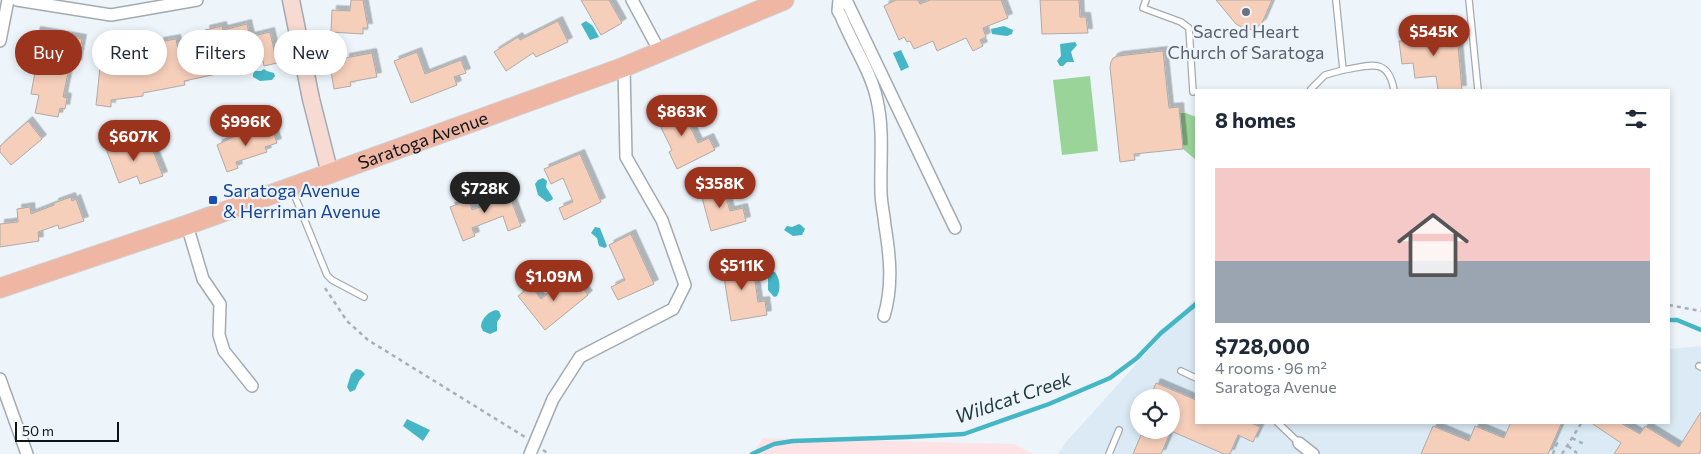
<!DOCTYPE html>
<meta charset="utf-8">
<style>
:root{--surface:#fff;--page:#f6f6f7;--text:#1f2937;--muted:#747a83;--line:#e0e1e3;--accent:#9c331d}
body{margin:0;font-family:Commissioner,sans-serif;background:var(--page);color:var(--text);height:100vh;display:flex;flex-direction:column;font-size:19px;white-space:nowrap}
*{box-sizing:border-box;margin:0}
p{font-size:16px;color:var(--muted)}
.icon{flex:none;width:28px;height:28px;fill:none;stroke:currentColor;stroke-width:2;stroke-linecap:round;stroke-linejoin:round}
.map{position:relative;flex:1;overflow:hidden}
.drawer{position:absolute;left:1195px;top:89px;width:475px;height:335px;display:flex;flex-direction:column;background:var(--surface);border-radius:0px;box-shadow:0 2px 8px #0003}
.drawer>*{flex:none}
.banner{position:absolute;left:15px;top:30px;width:475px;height:45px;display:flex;gap:10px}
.controls{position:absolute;left:1130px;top:389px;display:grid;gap:10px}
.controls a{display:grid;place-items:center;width:50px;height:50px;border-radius:50%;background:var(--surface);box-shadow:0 2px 8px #0003;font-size:25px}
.scale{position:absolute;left:15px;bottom:12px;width:104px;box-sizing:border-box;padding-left:5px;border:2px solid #111416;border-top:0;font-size:14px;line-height:18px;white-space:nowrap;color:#111416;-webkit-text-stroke:4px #edf5fb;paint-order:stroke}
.price{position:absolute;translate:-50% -42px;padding:0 11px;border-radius:18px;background:var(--accent);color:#fff;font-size:16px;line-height:32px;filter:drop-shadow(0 1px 2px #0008)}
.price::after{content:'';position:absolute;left:50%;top:30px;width:15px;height:11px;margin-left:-8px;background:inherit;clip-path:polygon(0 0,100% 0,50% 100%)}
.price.current{background:#222;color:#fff}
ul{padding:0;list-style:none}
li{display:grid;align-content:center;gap:10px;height:265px;padding:0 20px}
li+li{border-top:1px solid var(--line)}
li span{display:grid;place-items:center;height:155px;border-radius:0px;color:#555}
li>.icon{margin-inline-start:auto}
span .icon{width:90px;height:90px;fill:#fffc;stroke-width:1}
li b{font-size:21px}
h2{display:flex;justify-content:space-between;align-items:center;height:60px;padding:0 20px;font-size:21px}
.pill{padding:0 18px;border-radius:22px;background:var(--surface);box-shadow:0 2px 8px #0003;font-size:18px;line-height:45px}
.pill.current{background:var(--accent);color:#fff}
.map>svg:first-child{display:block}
</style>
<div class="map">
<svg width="1701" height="454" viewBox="0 0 1701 454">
<defs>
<filter id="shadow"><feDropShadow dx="4.5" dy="-4.5" stdDeviation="0" flood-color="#0004"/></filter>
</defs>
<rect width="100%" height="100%" fill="#edf5fb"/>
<path fill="#dbeaf5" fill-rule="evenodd" d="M1196 298V422H1669V349L1701 346V454H1058L1066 442ZM1139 398H1171V430H1139Z"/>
<path fill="#fde2e6" d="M763 438 1014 444 1033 454H752Z"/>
<g fill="#9bd499">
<path d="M1090 76 1098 151 1062 155 1053 80Z"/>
<path d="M1180 113H1186L1196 117V160L1183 149Z"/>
</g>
<g fill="#44b6c6">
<path d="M586 21 593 26 599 37 590 40 581 24Z"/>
<path d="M1004 26 1013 30 1012 34 1007 36 992 34 991 29Z"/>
<path d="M1075 42 1077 45 1071 52 1074 62H1067L1063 66H1060L1057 61 1061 56 1060 44Z"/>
<path d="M901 50 909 67 901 71 893 53Z"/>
<path d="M264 69 267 71 274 73 275 76 272 80 260 81 253 77V74L255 71H261Z"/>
<path d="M253 110 259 113V118L243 128H240L237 123 244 111Z"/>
<path d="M543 178 547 181 546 187 553 198 552 200 547 202 538 195 535 184 538 180Z"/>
<path d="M799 224 801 225 805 229 802 235 793 236 784 230 787 226 792 227Z"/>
<path d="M595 227 600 228 607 246 605 248 599 246 597 238 591 233Z"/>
<path d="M545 270 555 271 558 276 549 281 544 286 541 287 537 281Z"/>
<path d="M770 271 775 272C780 279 781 289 777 296L774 297 768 290V275Z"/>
<path d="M496 310 499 311 501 316 497 322V331L490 334 483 331 481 327C481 319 489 311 496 310Z"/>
<path d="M356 369 361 370 365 374 359 381 355 390 350 392 347 387 351 374Z"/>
<path d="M407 419 430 430 423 441 403 426Z"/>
</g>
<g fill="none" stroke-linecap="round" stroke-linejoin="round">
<g stroke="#44b6c6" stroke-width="4.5">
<path d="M1669 320H1677L1701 330"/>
<path d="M752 454 774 444 793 441 908 437 964 434 1049 404 1110 378 1137 358 1161 333 1196 304"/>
</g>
</g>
<g fill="#f6cfbb" stroke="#b1a9a4" filter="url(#shadow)">
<path d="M351 0H363L368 28H363V34L331 32 332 10 350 11Z"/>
<path d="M581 0H609L622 23 601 35Z"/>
<path d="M896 0H918L920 4 930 0H1001L1008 18 983 28 986 37 980 40 983 46 973 51 966 38 937 51 933 41 914 49 910 41 907 42 904 37 899 40 884 6Z"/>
<path d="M1040 0H1079L1080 17H1086L1088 33 1042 34Z"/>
<path d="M1216 0H1272L1262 23 1255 29 1247 30 1236 24Z"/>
<path d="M558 21 568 42 536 57 533 53 506 71 494 52 518 37 520 40Z"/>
<path d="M247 24 250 37 270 32 277 63 264 66 263 61 231 68V71L184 81 185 85 143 93V96L111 100V107L96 105 102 48 114 49V53L144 56 142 48 160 45 159 42 176 39 180 59 203 54 209 47 205 30 222 26 223 30Z"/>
<path d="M1445 24 1446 33 1453 32 1454 46 1458 45 1462 90H1438L1436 76 1415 78 1413 63 1402 64 1399 41 1411 40V37L1422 36 1421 27Z"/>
<path d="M36 31 82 39 77 65 70 63 63 97 67 98 65 109 60 108 58 117 35 113 39 95 31 94 36 67 24 65 28 43 33 44Z"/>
<path d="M1163 51 1169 108 1179 107 1183 149 1134 154 1135 160 1120 162 1110 67 1111 62 1113 58 1118 56Z"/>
<path d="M417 52 425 74 461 60 466 73 454 77 457 85 411 103 394 61Z"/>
<path d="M372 53 377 77 350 82 351 86 334 89 330 66 345 63V58Z"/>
<path d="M679 103 698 143 709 138 715 150 677 169 669 152 672 150 655 115Z"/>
<path d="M28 121 42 139 11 165 0 152V146Z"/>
<path d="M271 126 277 143 265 147 267 152 236 162 238 168 227 172 217 145 235 136 244 135Z"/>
<path d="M148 138 163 176 140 184 137 176 119 183 105 146 119 141 122 149Z"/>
<path d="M580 154 601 202 564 220 559 208 573 202 563 178 551 184 544 169Z"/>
<path d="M722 184 730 211 743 208 746 221 711 231 700 190Z"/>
<path d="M507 189 521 226 508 231 503 216 472 228 475 236 463 241 450 207 469 200 472 210 493 202 491 195Z"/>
<path d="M71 197 72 201 76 199 84 221 59 229 58 225 38 232 39 241 0 247V224L18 222 17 209 30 207 31 214 54 205V203Z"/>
<path d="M631 234 654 284 618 300 611 287 625 280 609 245Z"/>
<path d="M752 260 758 302 765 301 767 315 731 321 722 265Z"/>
<path d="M571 275 588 295 545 330 518 296 531 286 541 299Z"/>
<path d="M1156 383 1196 400V422H1249L1260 427 1253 442 1238 435 1230 454H1224L1171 431 1161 454H1133L1141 435 1151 439 1155 430H1171V398H1150Z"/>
<path d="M1701 412V450L1699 454H1614L1621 443 1590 422H1619L1640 434 1645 426 1679 447Z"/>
<path d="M1511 422H1562L1548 454H1421L1433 426 1469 441 1475 426 1504 438Z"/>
</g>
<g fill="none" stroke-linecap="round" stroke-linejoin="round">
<defs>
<g id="lane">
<path d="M1146 0 1143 8 1181 22 1189 28 1193 92"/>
<path d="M1469 0 1478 90"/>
<path d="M1343 70C1369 66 1388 56 1394 90"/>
<path d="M1311 89 1325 75 1343 70 1336 0"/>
<path d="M292 189 327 275 332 280 364 297"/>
<path d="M1699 366 1701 367"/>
<path d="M1181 371 1196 378"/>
<path d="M1277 422 1299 443"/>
<path d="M1109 454 1119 430"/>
</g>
<g id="street">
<path d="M17 0 111 15 197 0"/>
<path d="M632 0 660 52"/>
<path d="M839 0 838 11 841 16C852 44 871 71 877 100 884 130 880 162 881 192 881 203 884 214 885 226 890 256 893 286 884 316"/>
<path d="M846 0 955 228"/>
<path d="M0 41 8 0"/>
<path d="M187 225 203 279 220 304 219 335 224 351 252 386"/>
<path d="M0 379 27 454"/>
<path d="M1299 443 1313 454"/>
<path d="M530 454 553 399 580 357 673 309 685 285 662 220 626 157 624 67"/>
</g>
<path id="secondary" d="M291 0 311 99 330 174"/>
<g id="primary">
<path id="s1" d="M0 288 187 225 624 67 784 0"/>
</g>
</defs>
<use href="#lane" stroke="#a3aab0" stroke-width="8"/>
<use href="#street" stroke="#a3aab0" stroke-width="14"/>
<use href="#secondary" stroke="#a3aab0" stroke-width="19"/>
<use href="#primary" stroke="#cfd0d0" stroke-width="21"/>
<g stroke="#a9afb4" stroke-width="2.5" stroke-dasharray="4 4" stroke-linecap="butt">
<path d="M325 288 347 321 368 340 525 437"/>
<path d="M1669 305 1701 311"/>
<path d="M1572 438 1584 444"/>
<path d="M1568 446 1577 453"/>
<path d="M543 450 549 454"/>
<path d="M1553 454 1557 443 1554 440"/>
<path d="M1562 454 1582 422"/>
</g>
<use href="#lane" stroke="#fff" stroke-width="5.5"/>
<use href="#street" stroke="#fff" stroke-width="11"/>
<use href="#secondary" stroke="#f7dad2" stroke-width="16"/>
<use href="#primary" stroke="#efb6a4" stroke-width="19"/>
</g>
<circle fill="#6b7280" stroke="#edf5fb" stroke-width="2" cx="1246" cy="12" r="5"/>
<rect fill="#1a4fb4" stroke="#edf5fb" stroke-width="2" x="208" y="195" width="10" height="10" rx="2.5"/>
<g text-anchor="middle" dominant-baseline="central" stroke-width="4.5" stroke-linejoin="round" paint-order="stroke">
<g font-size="18" fill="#5b616d" stroke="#edf5fb">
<text x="1246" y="31">Sacred Heart<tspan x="1246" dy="21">Church of Saratoga</tspan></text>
</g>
<g font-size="18" fill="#111416" stroke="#edf5fb">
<text stroke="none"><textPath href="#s1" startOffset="448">Saratoga Avenue</textPath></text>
</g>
<g font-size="18" fill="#164399" stroke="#edf5fb" text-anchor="start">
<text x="223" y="190">Saratoga Avenue<tspan x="223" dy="21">&amp; Herriman Avenue</tspan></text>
</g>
<g font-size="19" font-style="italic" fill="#223b3f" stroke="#edf5fb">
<text transform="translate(1013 397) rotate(-19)">Wildcat Creek</text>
</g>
</g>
</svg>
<div class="controls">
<a><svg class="icon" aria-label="locate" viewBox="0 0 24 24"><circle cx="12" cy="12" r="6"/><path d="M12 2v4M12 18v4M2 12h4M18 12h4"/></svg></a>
</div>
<div class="scale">50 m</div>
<b class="price" style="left:1434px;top:57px">$545K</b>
<b class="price" style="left:682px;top:137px">$863K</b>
<b class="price" style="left:246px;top:147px">$996K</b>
<b class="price" style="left:134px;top:162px">$607K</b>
<b class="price" style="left:720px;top:209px">$358K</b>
<b class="price current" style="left:485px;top:214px">$728K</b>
<b class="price" style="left:742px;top:291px">$511K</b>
<b class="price" style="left:554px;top:302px">$1.09M</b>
<div class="banner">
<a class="pill current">Buy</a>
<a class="pill">Rent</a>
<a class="pill">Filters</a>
<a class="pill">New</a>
</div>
<section class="drawer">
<h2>8 homes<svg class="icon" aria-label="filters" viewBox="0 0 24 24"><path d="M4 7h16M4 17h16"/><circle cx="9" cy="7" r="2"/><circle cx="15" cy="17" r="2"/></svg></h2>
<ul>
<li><span style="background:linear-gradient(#f6c9c9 60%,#9aa5b1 0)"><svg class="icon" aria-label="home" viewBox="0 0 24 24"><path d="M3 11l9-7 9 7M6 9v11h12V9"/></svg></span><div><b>$728,000</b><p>4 rooms · 96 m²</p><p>Saratoga Avenue</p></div></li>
</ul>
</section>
</div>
